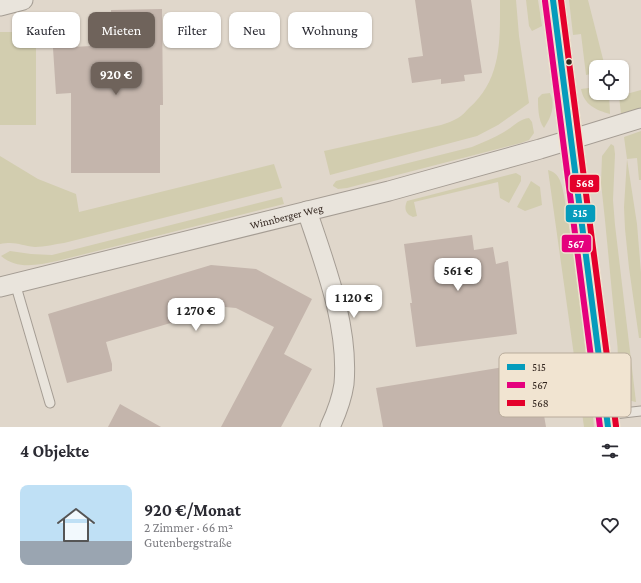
<!DOCTYPE html>
<html lang="de">
<meta charset="utf-8">
<style>
:root{--surface:#fff;--page:#f2f2f3;--text:#2b2b33;--muted:#7c7c81;--line:#e1e1e2;--accent:#6f635b}
body{margin:0;font-family:"Crimson Pro",serif;background:var(--page);color:var(--text);height:100vh;display:flex;flex-direction:column;font-size:15px;white-space:nowrap}
*{box-sizing:border-box;margin:0}
p{font-size:13px;color:var(--muted)}
.icon{flex:none;width:22px;height:22px;fill:none;stroke:currentColor;stroke-width:2;stroke-linecap:round;stroke-linejoin:round}
.map{position:relative;height:427px;overflow:hidden}
.sheet{display:flex;flex-direction:column;background:var(--surface);flex:1}
.sheet>*{flex:none}
.top-card{position:absolute;left:12px;top:12px;width:400px;height:36px;display:flex;gap:8px}
.tools{position:absolute;left:589px;top:60px;display:grid;gap:8px}
.tools a{display:grid;place-items:center;width:40px;height:40px;border-radius:8px;background:var(--surface);box-shadow:0 1px 3px #0004;font-size:20px}
.price{position:absolute;translate:-50% -34px;padding:0 9px;border-radius:8px;background:#fff;color:#222;font-size:13px;line-height:26px;filter:drop-shadow(0 1px 2px #0008)}
.price::after{content:'';position:absolute;left:50%;top:24px;width:12px;height:9px;margin-left:-6px;background:inherit;clip-path:polygon(0 0,100% 0,50% 100%)}
.price.selected{background:var(--accent);color:#fff}
ul{padding:0;list-style:none}
li{display:flex;align-items:center;gap:12px;height:100px;padding:0 20px}
li+li{border-top:1px solid var(--line)}
li span{display:grid;place-items:center;flex:none;width:112px;height:80px;border-radius:8px;color:#555}
li>.icon{margin-inline-start:auto}
span .icon{width:48px;height:48px;fill:#fffc;stroke-width:1}
li b{font-size:17px}
h2{display:flex;justify-content:space-between;align-items:center;height:48px;padding:0 20px;font-size:17px}
.tag{padding:0 14px;border-radius:8px;background:var(--surface);box-shadow:0 1px 3px #0004;font-size:14px;line-height:36px}
.tag.selected{background:var(--accent);color:#fff}
.map>svg:first-child{display:block}
</style>
<div class="map">
<svg width="641" height="427" viewBox="0 0 641 427">
<rect width="100%" height="100%" fill="#e0d7cb"/>
<g fill="#d2cdaf">
<path d="M500 0H516L519 36 529 103 498 125 477 136 330 175 324 151 441 125C447 123 453 121 458 118 462 116 466 111 469 108 502 79 500 40 500 0Z"/>
<path d="M526 0H538L542 26 532 31 529 26Z"/>
<path d="M569 0H588L605 67H596V73L586 75 581 34 573 35Z"/>
<rect x="0" y="32" width="36" height="93"/>
<path d="M596 87V93H609L610 114C596 110 584 105 581 89Z"/>
<path d="M641 90V108L621 114 619 96Z"/>
<path d="M550 93C556 106 551 117 544 128 538 121 538 106 538 98L542 94Z"/>
<path d="M529 118 532 122 534 133 529 140 521 143 347 188 338 189 333 186V185L336 181 472 147C483 142 494 138 504 132 513 127 519 119 529 118Z"/>
<path d="M641 131V180H639L637 158 627 159 637 224 641 273V338H639L629 268 625 229 624 207 627 159 624 137Z"/>
<path d="M611 144 614 146 615 154 613 200 615 225 636 402C629 401 624 397 621 389 616 374 619 356 617 341 611 288 607 235 601 183L602 156Z"/>
<path d="M0 156 38 179 76 194 79 212 274 164 282 188 64 243C55 244 45 247 35 247 21 246 17 241 0 244Z"/>
<path d="M548 170C560 173 562 185 564 195L579 290 594 427H584Z"/>
<path d="M516 173 521 176V181L509 203 500 198 498 182 414 202 417 216 413 217C405 214 404 208 407 201Z"/>
<path d="M531 181 540 187 542 205 525 211 517 207Z"/>
<path d="M282 197 284 204 57 261C37 265 18 270 1 256L10 251 31 254 52 255Z"/>
</g>
<g fill="#c4b5ac">
<path d="M415 0H471L482 73 464 75 465 81 441 84V79L412 83 408 58 423 56Z"/>
<path d="M162 9 163 105H160V173H71V93L56 94 53 48 111 45V10Z"/>
<path d="M472 235 474 250 493 247 496 264 508 261 517 334 416 347 410 303H412L404 244Z"/>
<path d="M211 265 256 269 312 299 284 354 312 369 281 427H221L274 327 236 308 225 307 106 342 112 364V371L67 383 48 314Z"/>
<path d="M535 362 546 427H383L376 388Z"/>
<path d="M120 404 161 427H108Z"/>
</g>
<g fill="none" stroke-linecap="round" stroke-linejoin="round">
<defs>
<g id="lane">
<path d="M15 283 50 403"/>
<path d="M606 415 641 411"/>
</g>
<g id="street">
<path d="M0 6 23 0"/>
<path d="M307 211C325 265 349 326 344 384 342 398 336 414 330 427"/>
<path id="s1" d="M0 287 389 191 540 149 641 118"/>
</g>
<path id="secondary" d="M553 0 608 427"/>
</defs>
<use href="#lane" stroke="#a59d94" stroke-width="11"/>
<use href="#street" stroke="#a59d94" stroke-width="21"/>
<use href="#secondary" stroke="#958c85" stroke-width="24"/>
<use href="#lane" stroke="#e9e4dc" stroke-width="9"/>
<use href="#street" stroke="#e9e4dc" stroke-width="19"/>
<use href="#secondary" stroke="#e9e4dc" stroke-width="22"/>
<defs>
<path id="bus-1" d="M553 0 608 427"/>
<path id="bus-2" d="M545 1 600 427"/>
<path id="bus-3" d="M561 0 616 426"/>
</defs>
<use href="#bus-1" stroke="#f1e4d1" stroke-width="9"/>
<use href="#bus-2" stroke="#f1e4d1" stroke-width="9"/>
<use href="#bus-3" stroke="#f1e4d1" stroke-width="9"/>
<use href="#bus-1" stroke="#059cbc" stroke-width="6"/>
<use href="#bus-2" stroke="#e5007d" stroke-width="6"/>
<use href="#bus-3" stroke="#e4002b" stroke-width="6"/>
</g>
<circle fill="#32251e" stroke="#f1e4d1" stroke-width="1.5" cx="569" cy="62" r="3.5"/>
<g text-anchor="middle" dominant-baseline="central" stroke-width="3" stroke-linejoin="round" paint-order="stroke">
<g font-size="11" fill="#32251e" stroke="#f1e4d1">
<text stroke="none"><textPath href="#s1" startOffset="295">Winnberger Weg</textPath></text>
</g>
</g>
<rect x="499" y="353" width="132" height="64" rx="6" fill="#f1e4d1" stroke="#b8ab9b" stroke-width="1"/>
<rect x="507" y="364" width="18" height="6" fill="#059cbc"/>
<rect x="507" y="382" width="18" height="6" fill="#e5007d"/>
<rect x="507" y="400" width="18" height="6" fill="#e4002b"/>
<g font-size="11" fill="#32251e">
<text x="532" y="371">515</text>
<text x="532" y="389">567</text>
<text x="532" y="407">568</text>
</g>
<g stroke="#f1e4d1" stroke-width="1.5">
<rect x="569" y="174" width="31" height="19" rx="4" fill="#e4002b"/>
<rect x="565" y="204" width="31" height="19" rx="4" fill="#059cbc"/>
<rect x="561" y="234" width="31" height="19" rx="4" fill="#e5007d"/>
</g>
<g font-size="11" text-anchor="middle" font-weight="bold" fill="#fff">
<text x="585" y="187">568</text>
<text x="580" y="217">515</text>
<text x="576" y="248">567</text>
</g>
</svg>
<div class="tools">
<a><svg class="icon" aria-label="locate" viewBox="0 0 24 24"><circle cx="12" cy="12" r="6"/><path d="M12 2v4M12 18v4M2 12h4M18 12h4"/></svg></a>
</div>
<b class="price selected" style="left:116px;top:96px">920 €</b>
<b class="price" style="left:458px;top:292px">561 €</b>
<b class="price" style="left:354px;top:319px">1 120 €</b>
<b class="price" style="left:196px;top:332px">1 270 €</b>
<div class="top-card">
<a class="tag">Kaufen</a>
<a class="tag selected">Mieten</a>
<a class="tag">Filter</a>
<a class="tag">Neu</a>
<a class="tag">Wohnung</a>
</div>
</div>
<section class="sheet">
<h2>4 Objekte<svg class="icon" aria-label="filters" viewBox="0 0 24 24"><path d="M4 7h16M4 17h16"/><circle cx="9" cy="7" r="2"/><circle cx="15" cy="17" r="2"/></svg></h2>
<ul>
<li><span style="background:linear-gradient(#bfe0f5 70%,#9aa5b1 0)"><svg class="icon" aria-label="home" viewBox="0 0 24 24"><path d="M3 11l9-7 9 7M6 9v11h12V9"/></svg></span><div><b>920 €/Monat</b><p>2 Zimmer · 66 m²</p><p>Gutenbergstraße</p></div><svg class="icon" aria-label="heart" viewBox="0 0 24 24"><path d="M12 20l-8-8c-3-5 5-10 8-4 3-6 11-1 8 4z"/></svg></li>
</ul>
</section>
